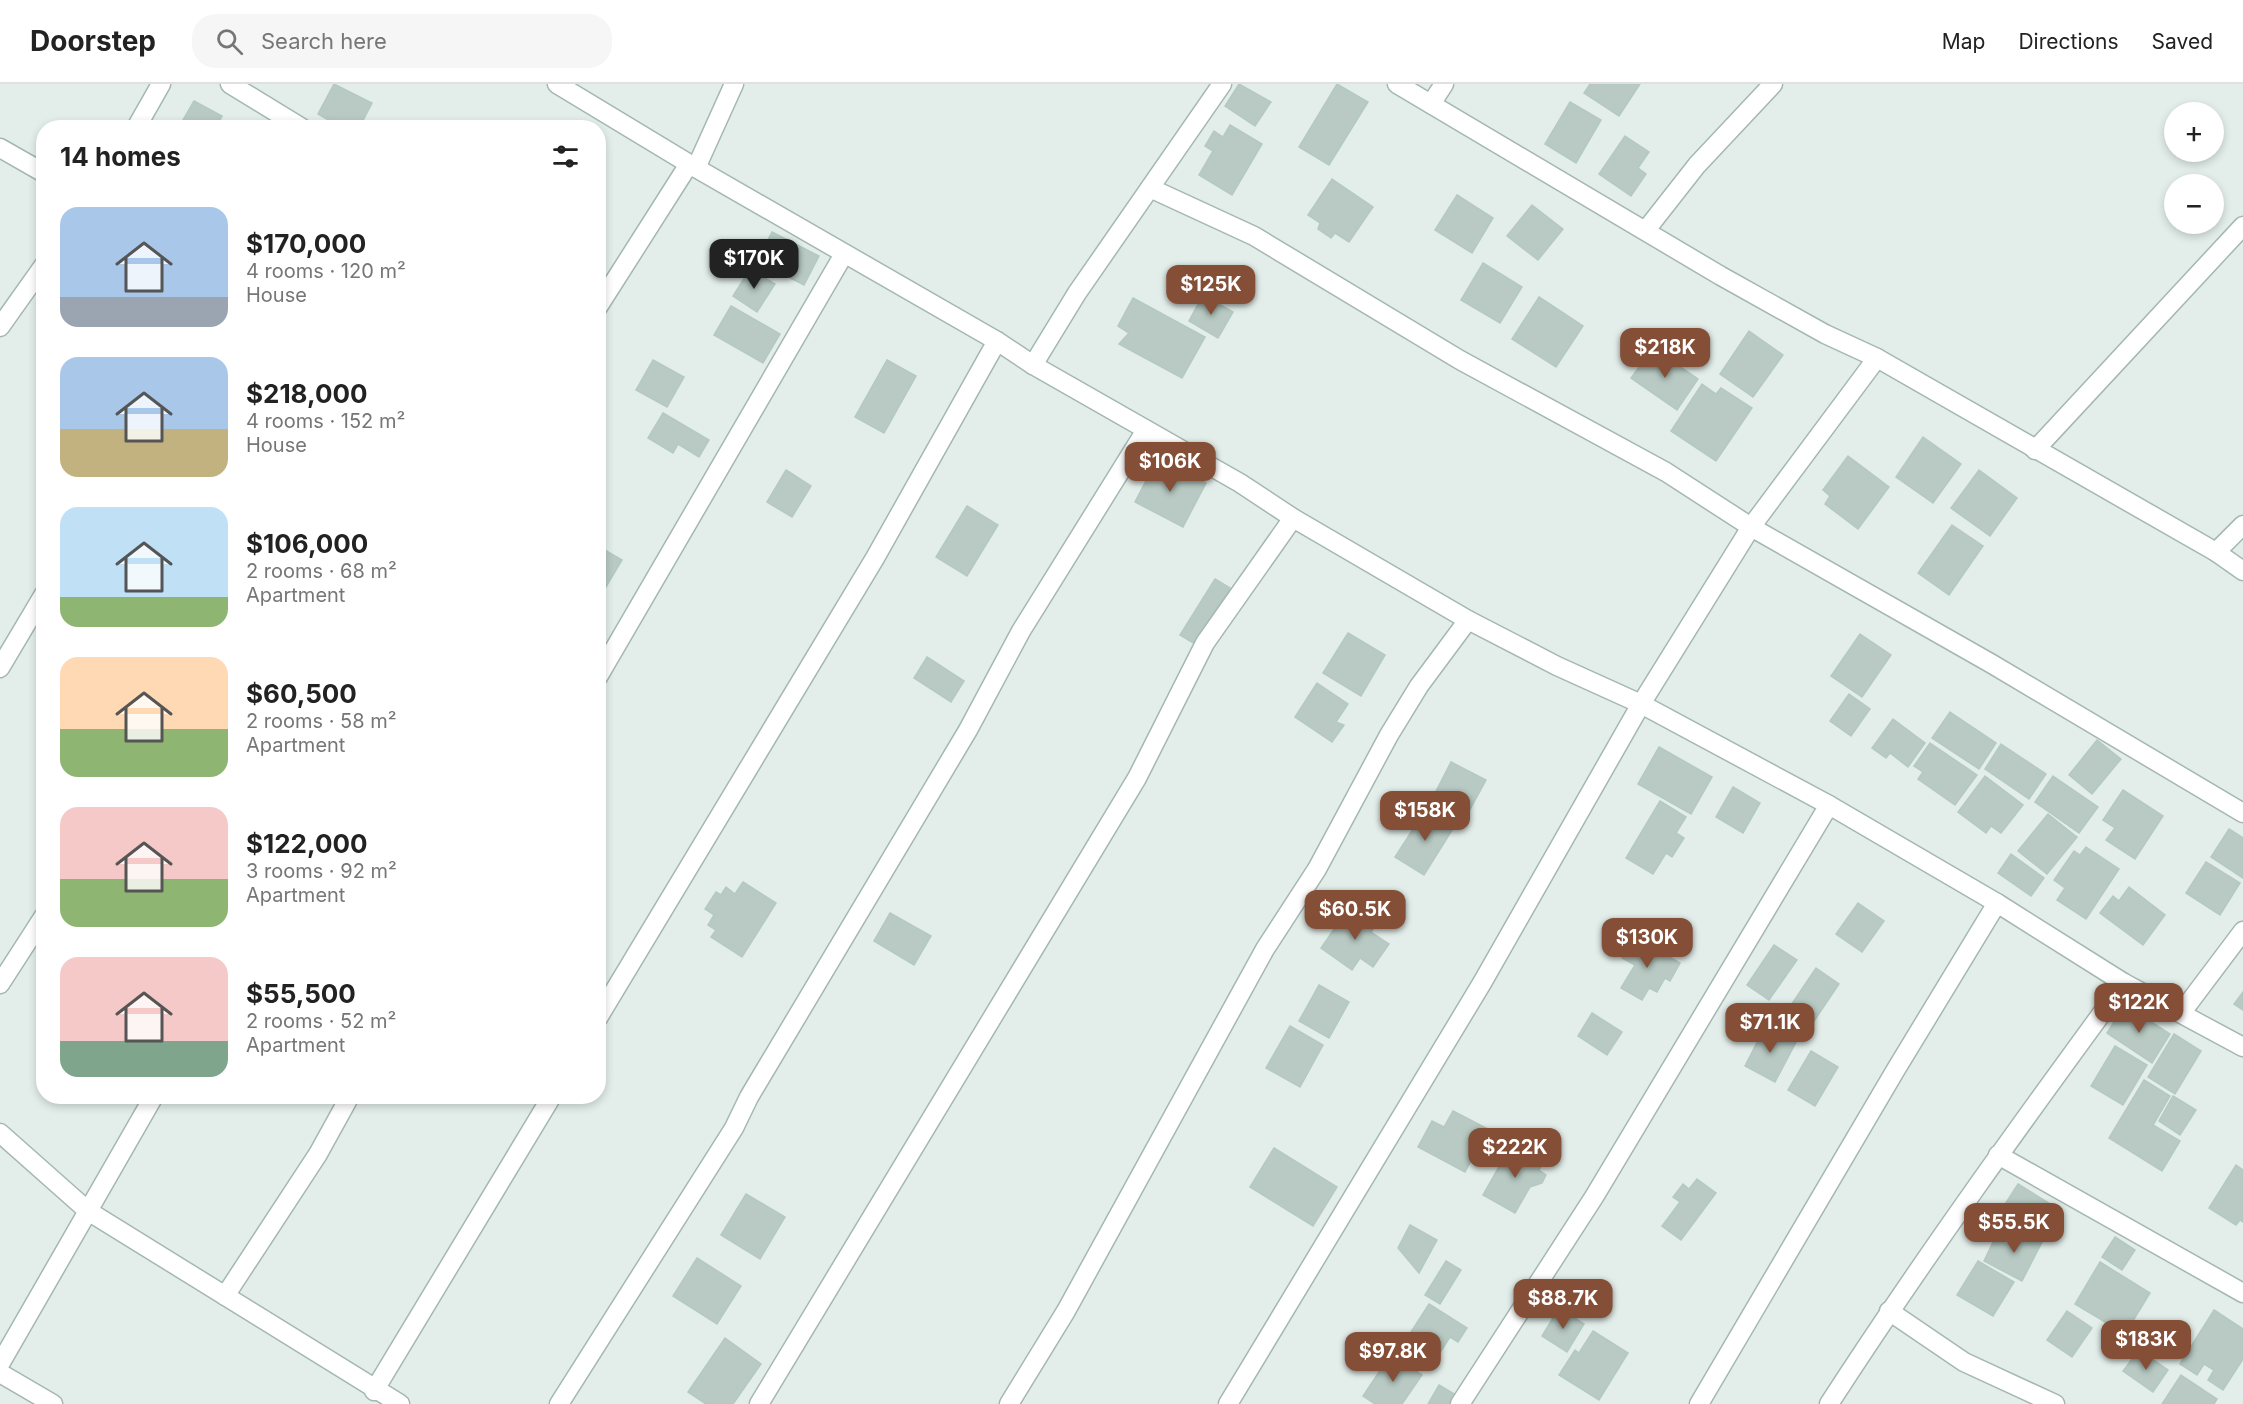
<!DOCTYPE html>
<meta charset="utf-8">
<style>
:root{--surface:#fff;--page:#f6f6f6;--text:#222;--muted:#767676;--line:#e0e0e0;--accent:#854f37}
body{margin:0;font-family:Inter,sans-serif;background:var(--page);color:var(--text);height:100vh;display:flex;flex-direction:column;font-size:22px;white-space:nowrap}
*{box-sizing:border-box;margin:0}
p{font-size:20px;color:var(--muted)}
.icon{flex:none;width:33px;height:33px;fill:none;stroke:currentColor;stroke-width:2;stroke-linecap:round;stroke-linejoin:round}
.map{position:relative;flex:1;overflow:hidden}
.panel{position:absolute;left:36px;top:36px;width:570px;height:984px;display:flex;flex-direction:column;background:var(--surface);border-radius:24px;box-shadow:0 3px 9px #0003}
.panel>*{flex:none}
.tools{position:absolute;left:2164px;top:18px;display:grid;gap:12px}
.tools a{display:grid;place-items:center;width:60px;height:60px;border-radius:50%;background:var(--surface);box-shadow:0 3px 9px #0003;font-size:30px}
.price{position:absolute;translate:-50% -51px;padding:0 14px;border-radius:12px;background:var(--accent);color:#fff;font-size:20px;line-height:39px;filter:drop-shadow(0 2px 3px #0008)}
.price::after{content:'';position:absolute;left:50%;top:36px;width:18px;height:14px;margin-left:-9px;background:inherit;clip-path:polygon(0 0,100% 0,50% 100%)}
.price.current{background:#222;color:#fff}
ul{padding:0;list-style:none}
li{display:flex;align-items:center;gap:18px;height:150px;padding:0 24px}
li span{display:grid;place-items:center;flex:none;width:168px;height:120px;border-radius:18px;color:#555}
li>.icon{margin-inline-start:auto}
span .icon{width:72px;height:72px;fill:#fffc;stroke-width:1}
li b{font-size:26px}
h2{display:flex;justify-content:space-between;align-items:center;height:72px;padding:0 24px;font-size:26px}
header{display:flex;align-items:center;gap:36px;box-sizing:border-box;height:84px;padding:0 30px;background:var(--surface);border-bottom:2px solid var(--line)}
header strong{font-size:28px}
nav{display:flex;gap:33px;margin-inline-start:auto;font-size:21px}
.search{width:420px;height:54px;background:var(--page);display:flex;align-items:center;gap:15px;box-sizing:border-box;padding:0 21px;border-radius:24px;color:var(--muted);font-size:22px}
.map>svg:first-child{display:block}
</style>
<header>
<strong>Doorstep</strong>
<div class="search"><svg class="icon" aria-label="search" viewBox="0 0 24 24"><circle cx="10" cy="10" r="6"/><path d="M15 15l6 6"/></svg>Search here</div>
<nav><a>Map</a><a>Directions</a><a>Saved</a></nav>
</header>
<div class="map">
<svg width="2243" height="1320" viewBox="0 0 2243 1320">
<rect width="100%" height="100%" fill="#e3eeea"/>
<g fill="#b8cac3" stroke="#b4c9c2" stroke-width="1.5">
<path d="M334 0 372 19 359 44H342L318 30Z"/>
<path d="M1239 0 1271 18 1255 42 1225 22Z"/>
<path d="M1337 0 1368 18 1329 81 1299 63Z"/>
<path d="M1590 0H1640L1619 32 1584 9Z"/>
<path d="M194 17 222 32 216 44H196L183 36Z"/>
<path d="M1570 18 1601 36 1576 79 1545 60Z"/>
<path d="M1230 41 1262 60 1232 111 1199 91 1213 67 1205 62 1214 47 1223 53Z"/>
<path d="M1625 52 1649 68 1638 84 1646 90 1631 112 1599 90Z"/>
<path d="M1332 95 1373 123 1349 158 1335 149 1331 154 1318 145 1320 139 1308 131Z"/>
<path d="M1457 111 1493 134 1472 169 1435 146Z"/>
<path d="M1532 121 1563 145 1538 176 1507 152Z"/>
<path d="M772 148 819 172 804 201 757 177Z"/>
<path d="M1483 179 1522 203 1500 239 1461 216Z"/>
<path d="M750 185 775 200 757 228 733 212Z"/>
<path d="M1203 211 1233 228 1218 254 1189 237Z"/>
<path d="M1539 213 1583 242 1556 283 1512 255Z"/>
<path d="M1133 214 1205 253 1182 294 1119 260 1129 249 1118 242Z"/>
<path d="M731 222 780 250 763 279 714 251Z"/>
<path d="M1749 247 1783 271 1753 313 1720 290Z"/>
<path d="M1653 264 1698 295 1677 326 1631 294Z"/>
<path d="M653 276 684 293 667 323 636 306Z"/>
<path d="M887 276 916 292 884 349 855 333Z"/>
<path d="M1702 300 1716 310 1721 304 1752 324 1716 377 1671 347Z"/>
<path d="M663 329 709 356 699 373 678 360 673 369 648 354Z"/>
<path d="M44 346V361L37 357Z"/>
<path d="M1923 353 1961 380 1933 419 1896 393Z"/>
<path d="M1848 372 1889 403 1858 445 1825 420 1830 412 1823 406Z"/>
<path d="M1158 374 1206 399 1183 443 1135 418Z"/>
<path d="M786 386 811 402 792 433 767 418Z"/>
<path d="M1979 386 2017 414 1990 452 1951 424Z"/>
<path d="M967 422 998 441 967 492 936 473Z"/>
<path d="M1952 441 1983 462 1949 511 1918 489Z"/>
<path d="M598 462 622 476 600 513 598 512Z"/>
<path d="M1215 495 1230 504 1195 560 1180 551Z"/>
<path d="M1348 549 1385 571 1361 612 1323 589Z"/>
<path d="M1860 550 1891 571 1862 613 1831 592Z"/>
<path d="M927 573 964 597 951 618 914 594Z"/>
<path d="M1317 599 1348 620 1336 638 1344 641 1332 658 1295 633Z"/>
<path d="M1849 610 1870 625 1851 652 1830 637Z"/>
<path d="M1950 628 1996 659 1979 685 1932 654Z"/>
<path d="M1893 635 1925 659 1908 683 1890 669 1886 674 1872 664Z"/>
<path d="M2097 656 2121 675 2092 710 2069 691Z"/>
<path d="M1930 659 1977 691 1955 721 1918 695 1923 688 1914 682Z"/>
<path d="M2001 660 2046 690 2029 715 1985 685Z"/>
<path d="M1659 663 1712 693 1691 730 1638 700Z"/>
<path d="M1451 678 1486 696 1462 740 1428 723Z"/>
<path d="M1985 692 2023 721 2001 749 1991 742 1986 749 1958 728Z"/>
<path d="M2053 692 2098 723 2079 749 2035 718Z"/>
<path d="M1733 703 1760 719 1743 749 1716 733Z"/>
<path d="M2123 706 2163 732 2135 775 2106 756 2115 744 2103 736Z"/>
<path d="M1660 717 1686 733 1676 749 1684 754 1672 773 1666 769 1653 790 1626 774Z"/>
<path d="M1426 725 1454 743 1424 791 1395 773Z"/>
<path d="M2048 730 2077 753 2047 790 2018 767Z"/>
<path d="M2229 745 2243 754V794L2211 773Z"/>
<path d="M2086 763 2119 785 2086 835 2057 816 2065 804 2054 796 2074 767 2080 771Z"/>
<path d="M2011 770 2044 794 2031 812 1998 789Z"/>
<path d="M2206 778 2240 799 2220 831 2186 809Z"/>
<path d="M743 798 776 819 742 873 711 853 716 846 708 841 714 831 705 825 716 808 721 811 726 803 735 810Z"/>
<path d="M2129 803 2165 831 2143 861 2100 829 2113 812 2119 817Z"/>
<path d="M1858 819 1884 837 1862 868 1836 850Z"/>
<path d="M1350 822 1376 841 1371 848 1389 860 1373 883 1360 874 1352 886 1321 864Z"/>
<path d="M890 829 931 852 914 881 874 857Z"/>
<path d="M1635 853 1680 879 1670 897 1665 894 1657 908 1649 904 1642 916 1621 904 1635 881 1622 874Z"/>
<path d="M1774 861 1797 876 1769 916 1747 901Z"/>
<path d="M1816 884 1839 900 1810 943 1787 927Z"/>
<path d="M1319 901 1349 918 1329 954 1299 937Z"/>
<path d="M2243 908V926L2234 920Z"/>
<path d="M2125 921 2170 950 2152 979 2107 949Z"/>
<path d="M1592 929 1622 948 1607 971 1578 952Z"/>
<path d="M1290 942 1323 961 1300 1003 1266 984Z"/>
<path d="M1765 943 1796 958 1775 998 1745 982Z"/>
<path d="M2174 950 2201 967 2175 1010 2148 993Z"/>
<path d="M2115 962 2147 981 2123 1021 2091 1002Z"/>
<path d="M1811 967 1838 983 1815 1022 1788 1006Z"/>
<path d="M2144 996 2170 1012 2153 1041 2180 1057 2162 1087 2109 1054Z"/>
<path d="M2173 1012 2196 1026 2180 1051 2159 1037Z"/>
<path d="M1453 1027 1488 1045 1465 1088 1418 1063 1432 1037 1444 1043Z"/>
<path d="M1512 1060 1543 1078 1539 1086 1546 1091 1542 1099 1530 1103 1515 1129 1483 1111Z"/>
<path d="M1274 1064 1337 1103 1313 1142 1250 1103Z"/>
<path d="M2236 1081 2243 1086V1138L2240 1136 2236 1141 2209 1124Z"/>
<path d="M1697 1095 1716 1109 1681 1156 1662 1142 1680 1118 1673 1113 1683 1100 1689 1105Z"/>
<path d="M2018 1100 2055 1123 2038 1151 2000 1128Z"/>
<path d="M746 1110 785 1133 760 1175 721 1151Z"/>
<path d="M1410 1141 1437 1156 1419 1189 1398 1164Z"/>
<path d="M2015 1145 2042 1158 2022 1197 1984 1177 1995 1154 2007 1160Z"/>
<path d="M2115 1153 2135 1166 2122 1186 2102 1173Z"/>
<path d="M697 1174 741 1202 717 1240 673 1212Z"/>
<path d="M1446 1177 1461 1186 1440 1220 1425 1211Z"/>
<path d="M1978 1177 2014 1198 1993 1232 1957 1211Z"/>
<path d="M2100 1178 2150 1209 2125 1250 2075 1220Z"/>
<path d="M1429 1220 1467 1244 1458 1258 1450 1253 1432 1281 1402 1262Z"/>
<path d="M1559 1224 1584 1240 1567 1268 1542 1252Z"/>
<path d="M2214 1226 2243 1245V1275L2223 1306 2208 1296 2214 1286 2204 1280 2197 1291 2180 1280Z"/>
<path d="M2067 1227 2092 1244 2072 1273 2047 1256Z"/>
<path d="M1593 1247 1628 1269 1599 1316 1559 1291 1575 1266 1579 1269Z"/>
<path d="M725 1254 761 1280 733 1320H706L688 1308Z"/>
<path d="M2139 1266 2168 1286 2153 1308 2123 1287Z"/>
<path d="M1391 1270 1422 1291 1402 1320H1375L1363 1312Z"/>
<path d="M2181 1291 2217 1315 2214 1320H2162Z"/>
<path d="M1439 1301 1456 1311 1450 1320H1428Z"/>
</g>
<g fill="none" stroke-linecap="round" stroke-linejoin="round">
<defs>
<g id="minor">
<path d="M230 0 302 44"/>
<path d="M557 0 696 84 997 257 1033 281 1240 399 1293 434 1468 536 1557 582 1641 620 1829 721 1997 819 2124 899 2243 963"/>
<path d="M1397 0 1721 192 1825 250 1877 274 2216 468 2243 487"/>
<path d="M1431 20 1444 0"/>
<path d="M136 44 161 0"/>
<path d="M0 64 44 89"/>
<path d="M1150 104 1254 152 1460 276 1666 388 1751 443 1992 580 2243 729"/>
<path d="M1646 146 1697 81 1773 0"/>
<path d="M598 223 689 80 696 84 734 0"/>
<path d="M0 243 44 181"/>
<path d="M1033 281 1077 209 1222 0"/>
<path d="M2035 366 2243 142"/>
<path d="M2216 468 2243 441"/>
<path d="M0 584 44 510"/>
<path d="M598 593 844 170"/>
<path d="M0 900 44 832"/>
<path d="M2182 928 2243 847"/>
<path d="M598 934 875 474 997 257"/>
<path d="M0 1049 88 1127 154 1012"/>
<path d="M1998 1071 2243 1209"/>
<path d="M225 1212 318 1070 350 1012"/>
<path d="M1889 1227 1964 1278 2055 1320"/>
<path d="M0 1280 88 1127 400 1320"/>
<path d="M0 1289 53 1320"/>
<path d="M374 1307 552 1012"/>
<path d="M559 1320 734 1044 749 1013 968 646 1021 547 1146 346"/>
<path d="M759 1320 1137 694 1205 559 1293 434"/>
<path d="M1009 1320 1066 1227 1265 865 1317 785 1389 651 1419 602 1468 536"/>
<path d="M1228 1320 1482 899 1641 620 1751 443 1877 274"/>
<path d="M1460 1320 1594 1113 1829 721"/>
<path d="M1699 1320 1895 987 1997 819"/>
<path d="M1829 1320C1922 1176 2023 1037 2124 899"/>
</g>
</defs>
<use href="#minor" stroke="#a5b7b2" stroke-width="21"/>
<use href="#minor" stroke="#fff" stroke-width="18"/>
</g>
</svg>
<div class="tools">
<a>+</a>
<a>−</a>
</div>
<b class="price current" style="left:754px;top:206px">$170K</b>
<b class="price" style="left:1211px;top:232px">$125K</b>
<b class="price" style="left:1665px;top:295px">$218K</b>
<b class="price" style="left:1170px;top:409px">$106K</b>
<b class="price" style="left:1425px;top:758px">$158K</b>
<b class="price" style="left:1355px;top:857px">$60.5K</b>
<b class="price" style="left:1647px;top:885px">$130K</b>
<b class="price" style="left:2139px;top:950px">$122K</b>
<b class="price" style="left:1770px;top:970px">$71.1K</b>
<b class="price" style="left:1515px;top:1095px">$222K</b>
<b class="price" style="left:2014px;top:1170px">$55.5K</b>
<b class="price" style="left:1563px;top:1246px">$88.7K</b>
<b class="price" style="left:2146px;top:1287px">$183K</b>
<b class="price" style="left:1393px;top:1299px">$97.8K</b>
<section class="panel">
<h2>14 homes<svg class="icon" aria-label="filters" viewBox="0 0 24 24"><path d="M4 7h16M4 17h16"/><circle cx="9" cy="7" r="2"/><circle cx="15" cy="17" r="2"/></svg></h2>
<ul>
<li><span style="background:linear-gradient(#a9c7e8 75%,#9aa5b1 0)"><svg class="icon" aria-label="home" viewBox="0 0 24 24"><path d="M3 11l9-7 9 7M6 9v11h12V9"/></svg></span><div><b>$170,000</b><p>4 rooms · 120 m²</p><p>House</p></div></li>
<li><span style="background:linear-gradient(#a9c7e8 60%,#c2b280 0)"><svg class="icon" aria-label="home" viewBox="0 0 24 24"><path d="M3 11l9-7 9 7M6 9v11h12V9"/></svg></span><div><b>$218,000</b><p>4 rooms · 152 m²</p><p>House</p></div></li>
<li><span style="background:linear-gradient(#bfe0f5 75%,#8fb573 0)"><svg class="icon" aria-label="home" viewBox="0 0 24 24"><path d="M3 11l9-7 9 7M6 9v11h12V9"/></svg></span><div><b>$106,000</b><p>2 rooms · 68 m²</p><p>Apartment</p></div></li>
<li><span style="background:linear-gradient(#ffd9b3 60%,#8fb573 0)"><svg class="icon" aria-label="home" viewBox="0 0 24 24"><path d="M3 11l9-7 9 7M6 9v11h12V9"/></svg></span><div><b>$60,500</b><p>2 rooms · 58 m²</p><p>Apartment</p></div></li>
<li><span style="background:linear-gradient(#f6c9c9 60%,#8fb573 0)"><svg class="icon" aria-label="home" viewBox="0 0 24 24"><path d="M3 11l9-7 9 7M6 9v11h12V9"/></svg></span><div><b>$122,000</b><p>3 rooms · 92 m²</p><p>Apartment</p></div></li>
<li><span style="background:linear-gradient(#f6c9c9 70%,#7fa58c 0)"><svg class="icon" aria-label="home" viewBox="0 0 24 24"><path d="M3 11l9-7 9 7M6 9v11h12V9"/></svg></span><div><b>$55,500</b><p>2 rooms · 52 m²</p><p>Apartment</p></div></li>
</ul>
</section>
</div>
